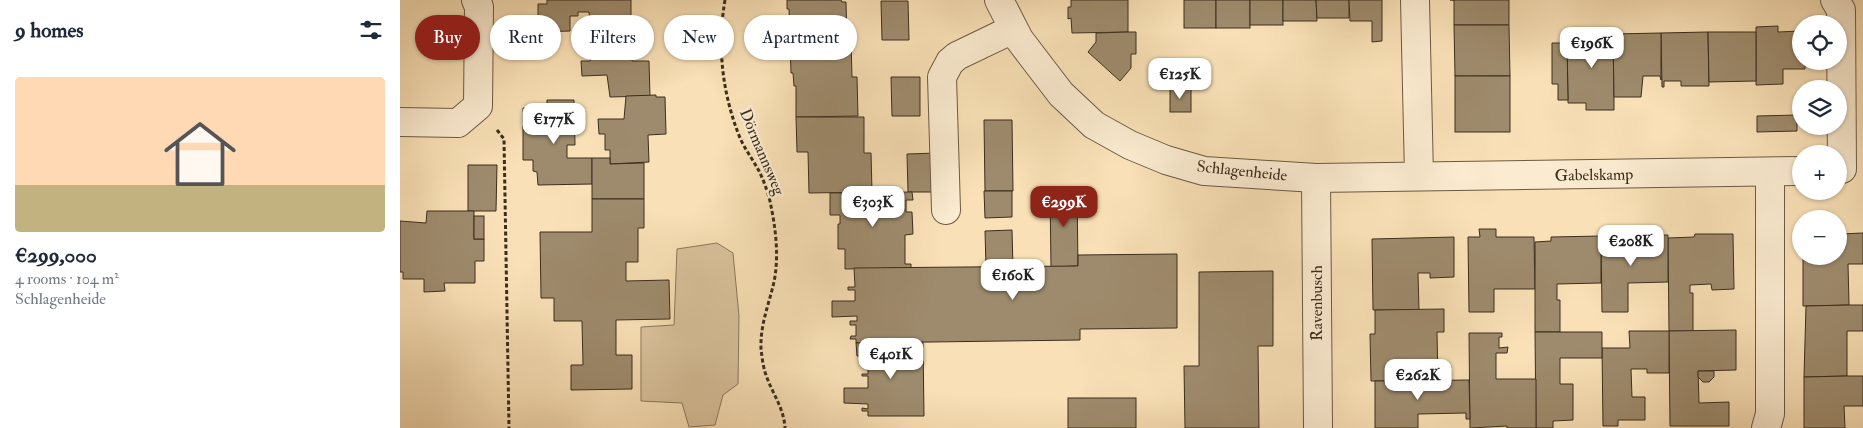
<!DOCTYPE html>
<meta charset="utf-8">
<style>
:root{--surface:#fff;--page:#f6f6f7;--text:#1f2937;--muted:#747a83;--line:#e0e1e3;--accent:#8f2418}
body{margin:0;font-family:"IM FELL Double Pica",serif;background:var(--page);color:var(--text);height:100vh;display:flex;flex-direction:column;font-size:19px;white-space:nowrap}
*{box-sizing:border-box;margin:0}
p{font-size:16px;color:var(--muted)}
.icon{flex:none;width:28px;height:28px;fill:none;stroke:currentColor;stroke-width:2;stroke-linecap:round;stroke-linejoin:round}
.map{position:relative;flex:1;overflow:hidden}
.side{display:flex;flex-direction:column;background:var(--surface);width:400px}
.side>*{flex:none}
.hud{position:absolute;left:15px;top:15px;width:475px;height:45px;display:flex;gap:10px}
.controls{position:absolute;left:1392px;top:15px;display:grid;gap:10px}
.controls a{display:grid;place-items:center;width:55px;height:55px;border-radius:50%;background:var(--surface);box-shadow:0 1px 4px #0004;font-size:25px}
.price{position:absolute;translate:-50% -42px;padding:0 11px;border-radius:10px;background:#fff;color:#222;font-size:16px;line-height:32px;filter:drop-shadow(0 1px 2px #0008)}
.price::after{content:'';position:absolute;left:50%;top:30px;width:15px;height:11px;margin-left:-8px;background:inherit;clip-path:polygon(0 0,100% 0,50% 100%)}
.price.selected{background:var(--accent);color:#fff}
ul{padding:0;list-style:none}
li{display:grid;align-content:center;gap:10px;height:265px;padding:0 15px}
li+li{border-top:1px solid var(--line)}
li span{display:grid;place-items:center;height:155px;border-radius:5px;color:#555}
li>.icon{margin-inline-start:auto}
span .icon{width:90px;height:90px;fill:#fffc;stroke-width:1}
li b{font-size:21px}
h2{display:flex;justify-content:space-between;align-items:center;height:60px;padding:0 15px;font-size:21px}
.tag{padding:0 18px;border-radius:22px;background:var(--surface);box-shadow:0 1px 4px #0004;font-size:18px;line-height:45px}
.tag.selected{background:var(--accent);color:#fff}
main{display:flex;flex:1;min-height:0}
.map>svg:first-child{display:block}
</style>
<main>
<section class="side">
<h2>9 homes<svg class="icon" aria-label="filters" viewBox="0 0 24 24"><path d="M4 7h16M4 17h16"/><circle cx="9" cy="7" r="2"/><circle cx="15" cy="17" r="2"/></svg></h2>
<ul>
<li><span style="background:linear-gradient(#ffd9b3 70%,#c2b280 0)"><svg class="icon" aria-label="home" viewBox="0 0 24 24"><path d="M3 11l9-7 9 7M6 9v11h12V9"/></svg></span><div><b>€299,000</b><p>4 rooms · 104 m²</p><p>Schlagenheide</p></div></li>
</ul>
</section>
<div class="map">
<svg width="1463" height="428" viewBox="0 0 1463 428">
<rect width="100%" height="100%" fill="#f9e0b6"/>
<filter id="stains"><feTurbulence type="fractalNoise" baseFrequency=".004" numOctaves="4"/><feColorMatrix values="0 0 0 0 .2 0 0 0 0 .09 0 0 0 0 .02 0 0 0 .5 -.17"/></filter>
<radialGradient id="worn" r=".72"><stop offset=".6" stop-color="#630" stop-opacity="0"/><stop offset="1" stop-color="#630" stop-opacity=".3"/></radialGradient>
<path fill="#d9c29c" stroke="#8a785c" d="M317 243 333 253 339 316 338 384 323 395 315 425 289 427 282 403 241 401V327L274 325 277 249Z"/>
<g fill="#9e8b6d" stroke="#3c2e1d">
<path d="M147 0H231V34L191 35 189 12H178V16H170V31L138 32V4H147Z"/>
<path d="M387 0H441L442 2H446L447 41H390L389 9H387Z"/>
<path d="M671 0H728V32L672 33 671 18 668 19V7H671Z"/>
<rect x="784" y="0" width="32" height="28"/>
<rect x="816" y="0" width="34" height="28"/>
<rect x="850" y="0" width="33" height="25"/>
<path d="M883 0H916L917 21H883Z"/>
<path d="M916 0H949V18H917Z"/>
<path d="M949 0H982V41L972 42V21H950Z"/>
<path d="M1050 0H1109V25H1054V0Z"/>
<path d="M481 1H508L509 40H482Z"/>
<path d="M1109 25 1110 76H1055L1054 25Z"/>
<path d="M1378 26V32L1401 31V61H1405V69H1383V84L1356 85V27Z"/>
<path d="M1214 28V110H1186V103H1168L1167 33H1192V29Z"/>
<path d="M728 32H736V54H731V68L720 81 688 52 696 42V33Z"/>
<path d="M1308 32 1309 86H1281V81H1264V87H1262L1261 33Z"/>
<path d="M1308 32H1356V81L1309 82Z"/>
<path d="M1261 33V80L1260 76H1243L1241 97H1214L1213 34Z"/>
<path d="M231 34 232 61H249L250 96 210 97 207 75 182 76 181 61H190L191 35Z"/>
<path d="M451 40 452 77H457L458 116 396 117V86H394L393 73H391L390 41Z"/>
<path d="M1152 43H1167L1168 100H1158V84H1152Z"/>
<rect x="1055" y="76" width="55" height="56"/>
<path d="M491 77H520V116H492Z"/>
<rect x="770" y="89" width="21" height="23"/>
<path d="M256 95V97H265L266 134 248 135 249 162 210 164V150H205V134H199L198 119H224L226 96Z"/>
<path d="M147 100H174L175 145H167V158H192V184L138 185 137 172 133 171V160H123V108H147Z"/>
<path d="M1397 115V131L1357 132V116Z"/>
<path d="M396 117H464V153H471L472 192 409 193 408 152H397Z"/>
<path d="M584 120H612L613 191H585Z"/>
<path d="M536 153V192H508L507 154Z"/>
<path d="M192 158H210V164L244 163V199H192Z"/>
<path d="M68 165H97L96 211H68Z"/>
<path d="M650 190H677L678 266 651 267Z"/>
<path d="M584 191H612V217L585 218Z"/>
<path d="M512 192 513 200H506V212H512L513 234 505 235V264H511V268L445 269V249H438V224H440V215H430V193Z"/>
<path d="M192 199H244V228H238V262H226V281L269 280 270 319 216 320V355H232V389L171 390V365H183L182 321H154V298H141L140 232H192Z"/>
<path d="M27 211H74V239H84V261H75V283H44L45 291 24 292V279H3V272H0V221L26 223Z"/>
<rect x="74" y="216" width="10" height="23"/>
<path d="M1079 229H1096V237H1134L1135 289H1094V312H1069L1068 237H1080Z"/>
<path d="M612 230 613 267H586L585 231Z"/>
<path d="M1463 233V264H1448L1449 305 1403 306V256H1439V234Z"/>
<path d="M1295 234H1333L1334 289 1312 290 1311 284 1290 285V293H1293V331H1269L1268 238 1294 237Z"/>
<path d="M1268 235V282L1228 283V312H1202L1201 236Z"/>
<path d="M1201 236V283L1157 284V300H1160V332H1135V242L1151 241V237Z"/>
<path d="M1054 237V277L1030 278V273H1018L1019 310H973L972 239Z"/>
<path d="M777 254V328L680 329V340L456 343V339H450L451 336H456V325H450V321H457V316L432 317V301H455V290H448V287H455L454 268 678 266V255Z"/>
<path d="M873 271V346H858L859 428H785L784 366H799V272Z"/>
<path d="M1449 305H1463V331H1447V376L1404 377 1406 306Z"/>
<path d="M1044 309V332H1037L1038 381H971L970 334H975V310Z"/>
<path d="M1336 330V370L1298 371 1299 403 1329 402V426H1270L1269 331Z"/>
<path d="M1229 331H1269V373H1247V369H1231L1232 397H1245V420H1218V426H1203L1202 348H1230Z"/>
<path d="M1135 332H1202V358H1160V384H1173V420L1153 421V428H1136Z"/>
<path d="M1069 333H1102V337H1099V348L1108 347 1107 353H1096V379H1136V428H1107V426L1070 428Z"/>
<path d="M523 342 524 416H468V411H462V408L468 409V404L444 403V388H468V376H462V374H468V356H457L456 343Z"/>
<path d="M1298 371H1314V377L1309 382H1303L1298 377Z"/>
<path d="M1447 376H1463V406H1444L1445 428H1404V377Z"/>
<path d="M1069 380 1070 419H1066V413L1018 414V428H975V381Z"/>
<rect x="668" y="398" width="68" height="30"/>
</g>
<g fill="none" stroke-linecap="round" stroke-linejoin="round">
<defs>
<g id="minor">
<path d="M599 0 619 39 661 94 694 125 730 145 766 160 804 171 916 178 1401 171"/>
<path d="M1015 0 1019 176"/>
<path d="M1435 0 1441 10 1442 169"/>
<path d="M0 122 58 123 78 106 79 7 76 0"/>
<path d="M916 178 918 428"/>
<path d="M546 210 542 77 550 62 557 56 613 29"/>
<path d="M1366 428 1370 414V173"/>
</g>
</defs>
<use href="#minor" stroke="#6b5a43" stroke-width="30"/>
<g stroke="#3c2e1d" stroke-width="3" stroke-dasharray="4 2.5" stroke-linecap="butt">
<path d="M325 0C317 47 322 93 340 138 345 149 353 160 359 171 364 181 369 195 371 206 376 231 379 257 374 282 369 304 360 325 361 349 362 357 363 367 366 375 372 393 384 408 385 428"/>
<path d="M97 130 104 139 109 428"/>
</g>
<use href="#minor" stroke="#fbebd0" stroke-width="28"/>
</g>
<g text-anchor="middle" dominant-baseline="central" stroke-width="4.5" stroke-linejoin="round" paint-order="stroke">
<g font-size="16" fill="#3c2e1d" stroke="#fbebd0">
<text transform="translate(362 152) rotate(67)">Dörmannsweg</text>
<text transform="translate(842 171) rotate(6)">Schlagenheide</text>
<text transform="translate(1194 175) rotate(-1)">Gabelskamp</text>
<text transform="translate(917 303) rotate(-90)">Ravenbusch</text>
</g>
</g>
<rect width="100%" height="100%" filter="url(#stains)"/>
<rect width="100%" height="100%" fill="url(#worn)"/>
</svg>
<div class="controls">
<a><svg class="icon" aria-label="locate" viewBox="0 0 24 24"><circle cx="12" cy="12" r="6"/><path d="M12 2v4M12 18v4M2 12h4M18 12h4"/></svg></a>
<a><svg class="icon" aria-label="layers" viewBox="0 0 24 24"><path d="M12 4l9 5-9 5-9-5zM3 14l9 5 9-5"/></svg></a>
<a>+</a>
<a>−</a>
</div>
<b class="price" style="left:1192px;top:69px">€196K</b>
<b class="price" style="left:780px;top:100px">€125K</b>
<b class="price" style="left:154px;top:145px">€177K</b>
<b class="price" style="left:473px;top:228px">€303K</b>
<b class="price selected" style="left:664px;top:228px">€299K</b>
<b class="price" style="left:1231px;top:267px">€208K</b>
<b class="price" style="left:613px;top:301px">€160K</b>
<b class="price" style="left:491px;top:380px">€401K</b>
<b class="price" style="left:1018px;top:401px">€262K</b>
<div class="hud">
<a class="tag selected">Buy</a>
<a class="tag">Rent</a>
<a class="tag">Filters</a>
<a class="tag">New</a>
<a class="tag">Apartment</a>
</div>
</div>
</main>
